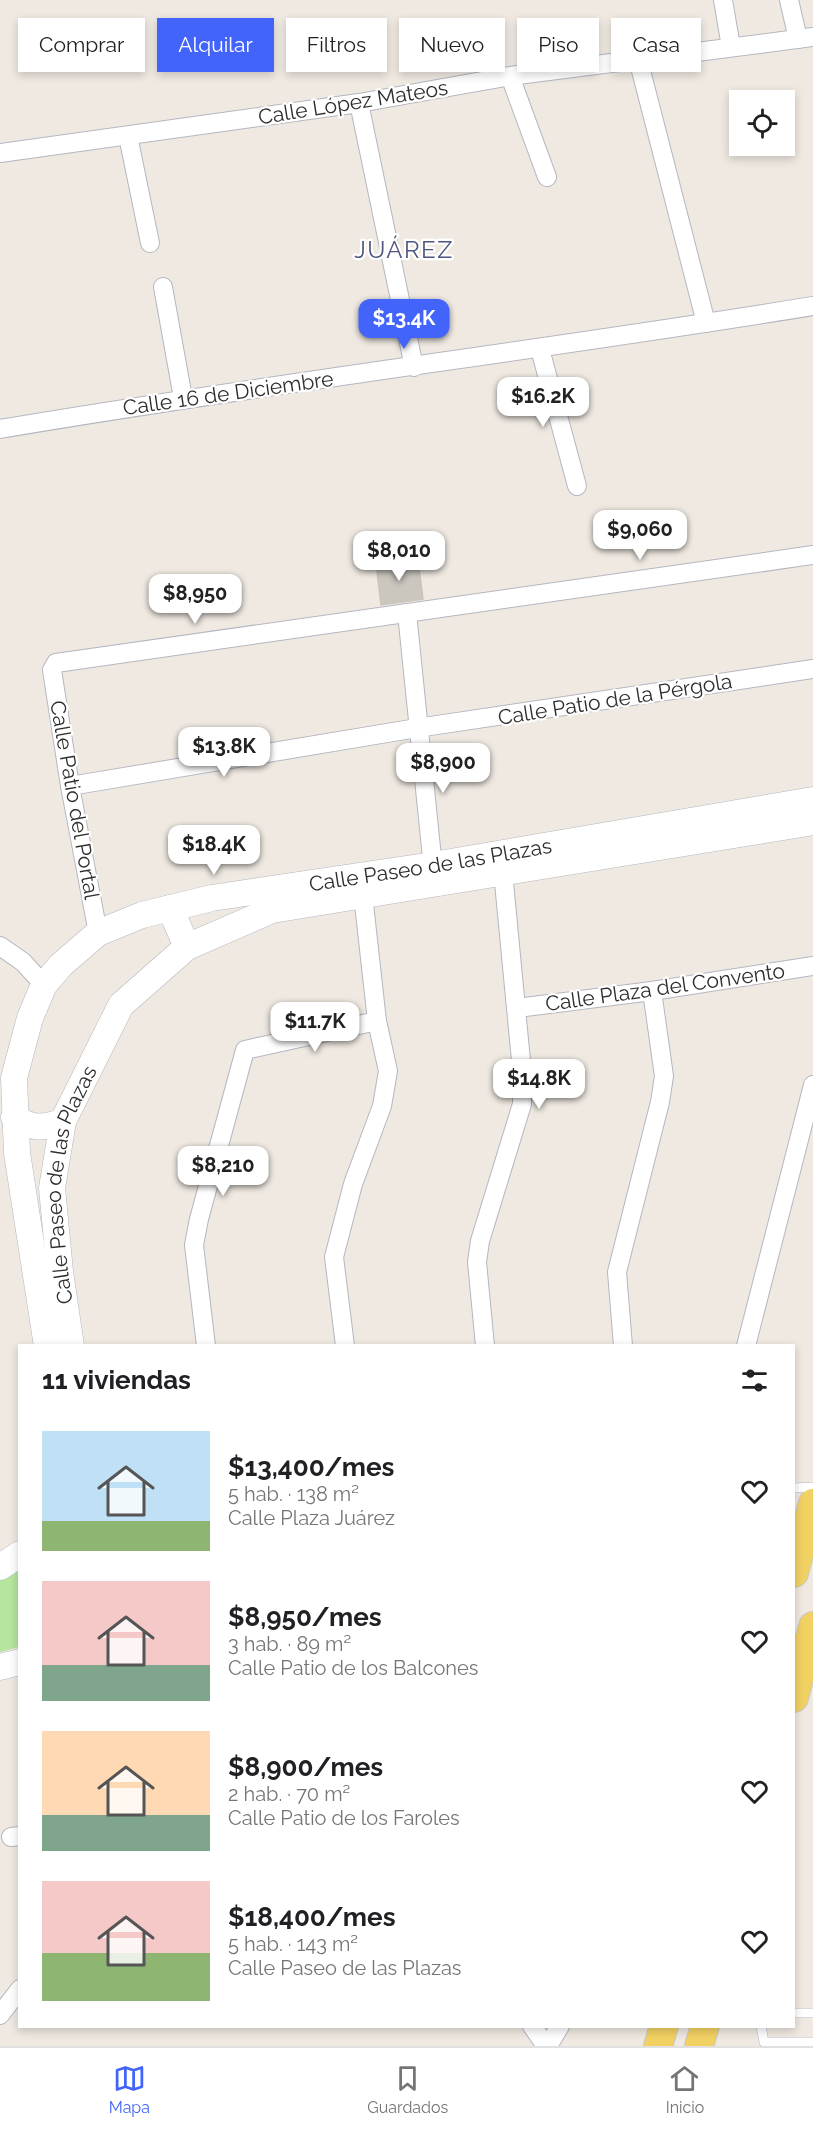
<!DOCTYPE html>
<html lang="es">
<meta charset="utf-8">
<style>
:root{--surface:#fff;--page:#f6f6f6;--text:#202124;--muted:#757577;--line:#e0e0e0;--accent:#4264fb}
body{margin:0;font-family:Raleway,sans-serif;background:var(--page);color:var(--text);height:100vh;display:flex;flex-direction:column;font-size:22px;white-space:nowrap}
*{box-sizing:border-box;margin:0}
p{font-size:20px;color:var(--muted)}
.icon{flex:none;width:33px;height:33px;fill:none;stroke:currentColor;stroke-width:2;stroke-linecap:round;stroke-linejoin:round}
.map{position:relative;flex:1;overflow:hidden}
.panel{position:absolute;left:18px;top:1344px;width:777px;height:684px;display:flex;flex-direction:column;background:var(--surface);border-radius:0px;box-shadow:0 3px 9px #0003}
.panel>*{flex:none}
.hud{position:absolute;left:18px;top:18px;width:777px;height:54px;display:flex;gap:12px}
.fabs{position:absolute;left:729px;top:90px;display:grid;gap:12px}
.fabs a{display:grid;place-items:center;width:66px;height:66px;border-radius:0px;background:var(--surface);box-shadow:0 3px 9px #0003;font-size:30px}
.price{position:absolute;translate:-50% -51px;padding:0 14px;border-radius:12px;background:#fff;color:#222;font-size:20px;line-height:39px;filter:drop-shadow(0 2px 3px #0008)}
.price::after{content:'';position:absolute;left:50%;top:36px;width:18px;height:14px;margin-left:-9px;background:inherit;clip-path:polygon(0 0,100% 0,50% 100%)}
.price.selected{background:var(--accent);color:#fff}
ul{padding:0;list-style:none}
li{display:flex;align-items:center;gap:18px;height:150px;padding:0 24px}
li span{display:grid;place-items:center;flex:none;width:168px;height:120px;border-radius:0px;color:#555}
li>.icon{margin-inline-start:auto}
span .icon{width:72px;height:72px;fill:#fffc;stroke-width:1}
li b{font-size:26px}
h2{display:flex;justify-content:space-between;align-items:center;height:72px;padding:0 24px;font-size:26px}
.chip{padding:0 21px;border-radius:0px;background:var(--surface);box-shadow:0 3px 9px #0003;font-size:21px;line-height:54px}
.chip.selected{background:var(--accent);color:#fff}
.menu{display:flex;justify-content:space-around;align-items:center;height:84px;border-top:2px solid var(--line);background:var(--surface);font-size:16px;color:var(--muted)}
.menu a{display:grid;justify-items:center;gap:3px}
.menu .selected{color:var(--accent)}
.map>svg:first-child{display:block}
</style>
<div class="map">
<svg width="813" height="2046" viewBox="0 0 813 2046">
<rect width="100%" height="100%" fill="#efe9e1"/>
<path fill="#b6e59e" d="M19 1567V1647L0 1652V1580Z"/>
<path fill="#cbc7bf" stroke="#cbc5ba" stroke-width="1.5" d="M418 560 423 599 381 605 376 563Z"/>
<g fill="none" stroke-linecap="round" stroke-linejoin="round">
<defs>
<g id="lane">
<path d="M794 1488 813 1487"/>
<path d="M794 2013H813"/>
<path d="M761 2026 764 2042H813"/>
</g>
<g id="street">
<path d="M723 0 731 47"/>
<path d="M789 0 798 39"/>
<path d="M638 59 706 323"/>
<path d="M510 76 547 177"/>
<path d="M359 103 414 367"/>
<path d="M128 136 150 243"/>
<path d="M0 153 359 103 510 76 813 37"/>
<path d="M163 287 183 398"/>
<path d="M540 349 577 486"/>
<path d="M0 429C270 383 542 350 813 306"/>
<path d="M407 613 434 877"/>
<path d="M70 786 417 728 813 669"/>
<path d="M98 933 70 786 52 670 56 663 813 555"/>
<path d="M0 946 23 962 44 985"/>
<path d="M517 1008 652 991 813 966"/>
<path d="M206 1346 194 1245 199 1219 245 1050 377 1021"/>
<path d="M345 1346 334 1257 353 1184 382 1106 388 1071 377 1021 363 895"/>
<path d="M485 1346 477 1262 480 1241 522 1104V1071L503 872"/>
<path d="M623 1346 617 1272 660 1102 664 1076 652 991"/>
<path d="M746 1346 813 1085"/>
<path d="M11 1837 20 1836"/>
<path d="M0 2015 20 1989"/>
<path d="M532 2026 546 2046"/>
<path d="M548 2046 560 2026"/>
</g>
<g id="secondary">
<path d="M170 908 187 947"/>
<path d="M14 1117C32 1129 43 1129 63 1121"/>
<path id="s1" d="M47 1346 17 1153 14 1078 30 1018 44 985 61 965 98 933 142 915 212 898 433 865 813 800"/>
<path id="s2" d="M71 1346 60 1272 52 1188 63 1121 121 1005 187 947 272 910 813 822"/>
<path d="M0 1567 20 1554"/>
<path d="M0 1667 20 1662"/>
</g>
<g id="primary">
<path d="M794 1573 813 1503"/>
<path d="M794 1698 813 1626"/>
<path d="M658 2046 664 2026"/>
<path d="M699 2046 705 2026"/>
</g>
</defs>
<use href="#lane" stroke="#b4b7c1" stroke-width="10"/>
<use href="#street" stroke="#b4b7c1" stroke-width="20"/>
<use href="#secondary" stroke="#b4b7c1" stroke-width="27"/>
<use href="#primary" stroke="#c9c9c9" stroke-width="30"/>
<use href="#lane" stroke="#fff" stroke-width="9"/>
<use href="#street" stroke="#fff" stroke-width="18"/>
<use href="#secondary" stroke="#fff" stroke-width="26"/>
<use href="#primary" stroke="#f2d163" stroke-width="28"/>
</g>
<g text-anchor="middle" dominant-baseline="central" stroke-width="4.5" stroke-linejoin="round" paint-order="stroke">
<g font-size="21" fill="#2e2e2e" stroke="#fff">
<text transform="translate(353 102) rotate(-9)">Calle López Mateos</text>
<text transform="translate(228 393) rotate(-8)">Calle 16 de Diciembre</text>
<text transform="translate(615 699) rotate(-9)">Calle Patio de la Pérgola</text>
<text transform="translate(75 800) rotate(80)">Calle Patio del Portal</text>
<text stroke="none"><textPath href="#s1" startOffset="784">Calle Paseo de las Plazas</textPath></text>
<text transform="translate(665 987) rotate(-8)">Calle Plaza del Convento</text>
<text stroke="none"><textPath href="#s2" startOffset="165">Calle Paseo de las Plazas</textPath></text>
</g>
<g font-size="24" letter-spacing="1.5" fill="#4d5680" stroke="#fff">
<text x="404" y="249">JUÁREZ</text>
</g>
</g>
</svg>
<div class="fabs">
<a><svg class="icon" aria-label="locate" viewBox="0 0 24 24"><circle cx="12" cy="12" r="6"/><path d="M12 2v4M12 18v4M2 12h4M18 12h4"/></svg></a>
</div>
<b class="price selected" style="left:404px;top:350px">$13.4K</b>
<b class="price" style="left:543px;top:428px">$16.2K</b>
<b class="price" style="left:640px;top:561px">$9,060</b>
<b class="price" style="left:399px;top:582px">$8,010</b>
<b class="price" style="left:195px;top:625px">$8,950</b>
<b class="price" style="left:224px;top:778px">$13.8K</b>
<b class="price" style="left:443px;top:794px">$8,900</b>
<b class="price" style="left:214px;top:876px">$18.4K</b>
<b class="price" style="left:315px;top:1053px">$11.7K</b>
<b class="price" style="left:539px;top:1110px">$14.8K</b>
<b class="price" style="left:223px;top:1197px">$8,210</b>
<div class="hud">
<a class="chip">Comprar</a>
<a class="chip selected">Alquilar</a>
<a class="chip">Filtros</a>
<a class="chip">Nuevo</a>
<a class="chip">Piso</a>
<a class="chip">Casa</a>
</div>
<section class="panel">
<h2>11 viviendas<svg class="icon" aria-label="filters" viewBox="0 0 24 24"><path d="M4 7h16M4 17h16"/><circle cx="9" cy="7" r="2"/><circle cx="15" cy="17" r="2"/></svg></h2>
<ul>
<li><span style="background:linear-gradient(#bfe0f5 75%,#8fb573 0)"><svg class="icon" aria-label="home" viewBox="0 0 24 24"><path d="M3 11l9-7 9 7M6 9v11h12V9"/></svg></span><div><b>$13,400/mes</b><p>5 hab. · 138 m²</p><p>Calle Plaza Juárez</p></div><svg class="icon" aria-label="heart" viewBox="0 0 24 24"><path d="M12 20l-8-8c-3-5 5-10 8-4 3-6 11-1 8 4z"/></svg></li>
<li><span style="background:linear-gradient(#f6c9c9 70%,#7fa58c 0)"><svg class="icon" aria-label="home" viewBox="0 0 24 24"><path d="M3 11l9-7 9 7M6 9v11h12V9"/></svg></span><div><b>$8,950/mes</b><p>3 hab. · 89 m²</p><p>Calle Patio de los Balcones</p></div><svg class="icon" aria-label="heart" viewBox="0 0 24 24"><path d="M12 20l-8-8c-3-5 5-10 8-4 3-6 11-1 8 4z"/></svg></li>
<li><span style="background:linear-gradient(#ffd9b3 70%,#7fa58c 0)"><svg class="icon" aria-label="home" viewBox="0 0 24 24"><path d="M3 11l9-7 9 7M6 9v11h12V9"/></svg></span><div><b>$8,900/mes</b><p>2 hab. · 70 m²</p><p>Calle Patio de los Faroles</p></div><svg class="icon" aria-label="heart" viewBox="0 0 24 24"><path d="M12 20l-8-8c-3-5 5-10 8-4 3-6 11-1 8 4z"/></svg></li>
<li><span style="background:linear-gradient(#f6c9c9 60%,#8fb573 0)"><svg class="icon" aria-label="home" viewBox="0 0 24 24"><path d="M3 11l9-7 9 7M6 9v11h12V9"/></svg></span><div><b>$18,400/mes</b><p>5 hab. · 143 m²</p><p>Calle Paseo de las Plazas</p></div><svg class="icon" aria-label="heart" viewBox="0 0 24 24"><path d="M12 20l-8-8c-3-5 5-10 8-4 3-6 11-1 8 4z"/></svg></li>
</ul>
</section>
</div>
<nav class="menu">
<a class="selected"><svg class="icon" aria-label="map" viewBox="0 0 24 24"><path d="M3 6l6-2 6 2 6-2v14l-6 2-6-2-6 2zM9 4v14M15 6v14"/></svg>Mapa</a>
<a><svg class="icon" aria-label="saved" viewBox="0 0 24 24"><path d="M7 4h10v16l-5-4-5 4z"/></svg>Guardados</a>
<a><svg class="icon" aria-label="home" viewBox="0 0 24 24"><path d="M3 11l9-7 9 7M6 9v11h12V9"/></svg>Inicio</a>
</nav>
